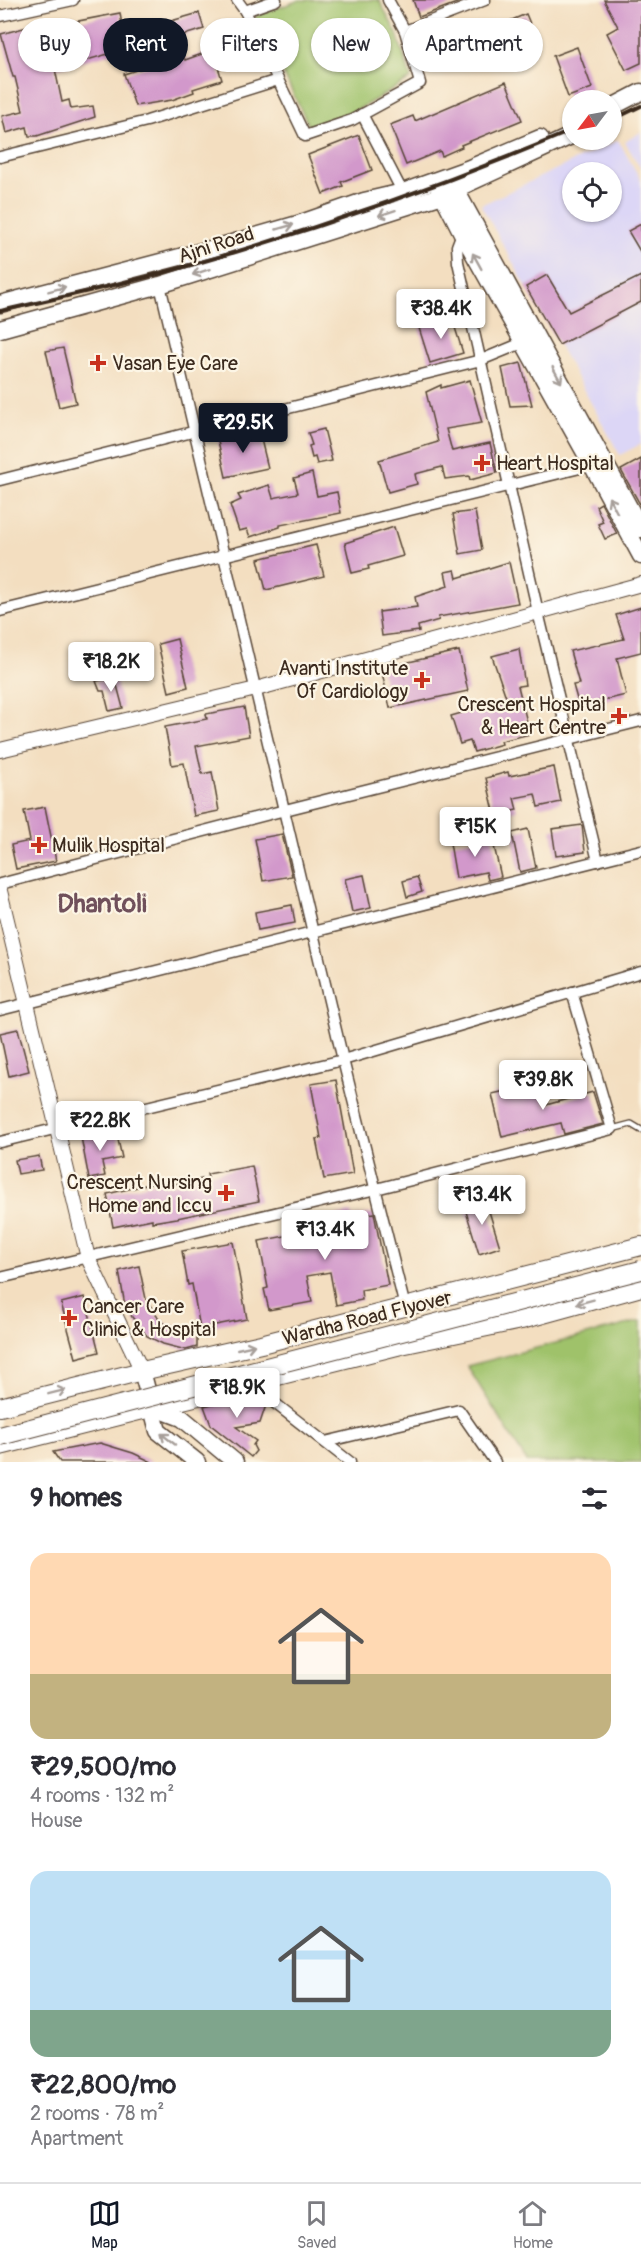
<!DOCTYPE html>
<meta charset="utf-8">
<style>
:root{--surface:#fff;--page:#f2f2f3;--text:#2b2b33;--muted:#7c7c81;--line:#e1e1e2;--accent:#111827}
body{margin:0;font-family:Pangolin,sans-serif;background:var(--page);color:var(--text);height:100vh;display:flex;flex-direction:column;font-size:22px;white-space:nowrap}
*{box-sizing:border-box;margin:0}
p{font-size:20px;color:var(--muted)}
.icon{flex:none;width:33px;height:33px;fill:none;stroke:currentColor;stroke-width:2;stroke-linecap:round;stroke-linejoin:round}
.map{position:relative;height:1462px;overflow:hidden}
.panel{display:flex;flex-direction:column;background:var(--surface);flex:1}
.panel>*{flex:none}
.hud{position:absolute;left:18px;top:18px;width:606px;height:54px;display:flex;gap:12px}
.needle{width:39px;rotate:238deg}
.tools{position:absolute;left:562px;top:90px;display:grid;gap:12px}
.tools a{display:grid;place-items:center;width:60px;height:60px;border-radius:50%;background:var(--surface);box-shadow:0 2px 4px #0004;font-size:30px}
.price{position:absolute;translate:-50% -51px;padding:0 14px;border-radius:6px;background:#fff;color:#222;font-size:20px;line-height:39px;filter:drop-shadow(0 2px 3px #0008)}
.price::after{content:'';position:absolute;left:50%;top:36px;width:18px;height:14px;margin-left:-9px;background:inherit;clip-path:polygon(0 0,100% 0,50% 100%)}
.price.selected{background:var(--accent);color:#fff}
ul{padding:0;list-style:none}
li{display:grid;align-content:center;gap:12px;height:318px;padding:0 30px}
li span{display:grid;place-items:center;height:186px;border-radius:18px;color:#555}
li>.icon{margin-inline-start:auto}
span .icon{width:108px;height:108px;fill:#fffc;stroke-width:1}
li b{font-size:26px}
h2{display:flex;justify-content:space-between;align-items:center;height:72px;padding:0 30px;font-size:26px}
.chip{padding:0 21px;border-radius:27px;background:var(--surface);box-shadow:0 2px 4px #0004;font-size:21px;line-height:54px}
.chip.selected{background:var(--accent);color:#fff}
.tabs{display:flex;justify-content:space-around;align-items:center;height:84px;border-top:2px solid var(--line);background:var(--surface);font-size:16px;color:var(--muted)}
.tabs a{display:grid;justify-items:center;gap:3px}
.tabs .selected{color:var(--accent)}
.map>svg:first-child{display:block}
</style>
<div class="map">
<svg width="641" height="1462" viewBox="0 0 641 1462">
<rect width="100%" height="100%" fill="#fcf5e5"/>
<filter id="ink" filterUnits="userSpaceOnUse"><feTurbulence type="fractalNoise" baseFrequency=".0167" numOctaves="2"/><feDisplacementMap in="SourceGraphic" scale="12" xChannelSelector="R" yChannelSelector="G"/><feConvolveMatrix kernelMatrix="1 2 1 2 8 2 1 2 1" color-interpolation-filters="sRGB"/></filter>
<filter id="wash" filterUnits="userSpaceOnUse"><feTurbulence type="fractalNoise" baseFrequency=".008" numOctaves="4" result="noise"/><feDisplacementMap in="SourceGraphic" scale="24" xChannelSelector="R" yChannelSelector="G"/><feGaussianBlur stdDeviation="1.35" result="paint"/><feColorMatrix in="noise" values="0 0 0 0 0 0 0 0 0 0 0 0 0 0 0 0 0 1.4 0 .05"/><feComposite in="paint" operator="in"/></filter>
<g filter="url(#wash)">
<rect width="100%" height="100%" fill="#f3dec0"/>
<g fill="#dcd6f6" fill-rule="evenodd">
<path d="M641 132V169L625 142Z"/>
<path d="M618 140 641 180V444L620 455 481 205ZM573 172H612V212H573Z"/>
</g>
<g fill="#9fc26b" stroke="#6d7644" stroke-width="1.5">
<path d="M300 0H379L397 34 411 79 350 114 309 126 255 16Z"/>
<path d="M641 1321V1462H527L467 1366Z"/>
</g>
<g id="blocks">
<g fill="#d298cb">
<path d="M413 0H462V1L419 17Z"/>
<path d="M604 0H641V63L626 70 607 33 618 27Z"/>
<path d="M120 13 126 49 55 69 62 102 69 100 71 109 93 106 95 117 37 136H29L27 127 6 133 2 116 23 111 15 77H13L1 34 46 22 47 27Z"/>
<path d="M199 13 204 29 174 38V34L167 36 164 23Z"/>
<path d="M526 14 536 38 503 52 493 28Z"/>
<path d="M577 47 592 88 568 97 553 56Z"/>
<path d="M213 50 222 80 193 89 194 92 172 100 135 106 124 74 183 55 185 60Z"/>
<path d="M506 82 522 120 461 145 462 147 442 156 440 151 406 165 390 125 413 116 415 121Z"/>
<path d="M359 135 372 170 341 182 343 186 323 194 308 155Z"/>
<path d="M641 224V253L628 231Z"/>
<path d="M547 275 569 312 641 276V302L559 345 526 287Z"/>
<path d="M452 318 463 353 430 363 419 328Z"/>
<path d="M63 348 76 403 59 407 46 351Z"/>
<path d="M521 363 532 405 510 406 502 368Z"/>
<path d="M470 380 482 423 446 429 452 451 490 443 497 473 470 480 469 476 445 479 442 467 415 474 417 484 388 492 379 460 438 442 426 392 441 385V388Z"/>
<path d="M324 429 332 461 317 464 315 457 312 458 309 446 312 445 308 433Z"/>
<path d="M259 431 268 468 226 477 218 441Z"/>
<path d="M641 459V506L621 470Z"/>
<path d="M312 473 317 496 337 492 341 513 280 525V527L250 537 247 529 239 531 230 505 241 500 238 495 269 485 273 498 298 493 294 478Z"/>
<path d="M601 503 617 534 605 539 598 524 603 522 596 506Z"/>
<path d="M475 511 482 550 460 554 453 514Z"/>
<path d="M394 527 403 556 368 566 369 569 352 573 345 543Z"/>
<path d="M316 545 324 576 266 590 258 559Z"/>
<path d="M509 562 518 603 438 617 439 620 418 626 419 631 382 636 379 612 417 607 415 597 448 586 445 572 455 570 457 578Z"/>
<path d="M641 607V652L617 658 626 695 579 706 573 685 579 684 570 651 624 639 616 615Z"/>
<path d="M177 639 188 687 169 692 158 644Z"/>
<path d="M519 649 525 685 518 686 530 734 501 741 502 744 474 752 470 741 460 744 451 716 507 700 492 656Z"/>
<path d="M459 651 468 691 390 708 381 668Z"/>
<path d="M115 678 123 708 109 711 104 691H100L96 681Z"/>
<path d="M244 707 249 736 196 746 202 774 212 772 219 811 194 816 184 763 172 765 165 727 207 719 206 714Z"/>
<path d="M554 767 561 802 538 807 535 794 514 798 517 810 495 815 486 778 508 772 509 776Z"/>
<path d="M45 807 56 861 16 869 11 845 30 841 24 811Z"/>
<path d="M582 825 585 852 556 856 552 829Z"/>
<path d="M528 829 536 868 520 872 512 833Z"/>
<path d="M282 834 292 876 263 881 255 839Z"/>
<path d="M492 837 501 877 488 880 486 872 456 878 450 843Z"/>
<path d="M364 875 371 908 352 912 345 879Z"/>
<path d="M417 877 422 892 407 897 403 881Z"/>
<path d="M292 905 295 923 258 930 255 912Z"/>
<path d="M18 1029 29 1071 9 1076 0 1033Z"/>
<path d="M336 1080 353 1174 324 1179 316 1139 321 1138 311 1084Z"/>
<path d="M541 1083 546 1105 593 1092 603 1124 564 1134 561 1123 502 1137 492 1094Z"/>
<path d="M116 1130 122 1158 102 1162 105 1176 89 1179 81 1137Z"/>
<path d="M39 1156 42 1170 18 1174 15 1160Z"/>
<path d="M252 1166 259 1201 177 1218 152 1222V1219L113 1227 107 1194 163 1181V1186L208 1178 207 1174Z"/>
<path d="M485 1198 500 1247 479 1254 464 1205Z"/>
<path d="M351 1213 352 1217 374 1213 388 1285 361 1290 362 1300 336 1305 330 1272 307 1276 312 1302 269 1310 264 1289 268 1288 259 1241 322 1229 320 1219Z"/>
<path d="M233 1242 247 1319 200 1328 192 1284 188 1285 182 1251Z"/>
<path d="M139 1266 146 1299 156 1315 165 1324 197 1331V1347L186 1350 163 1344 147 1336 132 1317 124 1300 119 1271Z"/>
<path d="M85 1297 99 1352 76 1358 61 1303Z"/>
<path d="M251 1394 266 1405 260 1423 236 1427 256 1441 253 1445 256 1451 251 1457 211 1425 204 1406Z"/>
<path d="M100 1443 133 1453 152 1462H60L53 1452Z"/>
</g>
</g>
</g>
<g filter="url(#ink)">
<use href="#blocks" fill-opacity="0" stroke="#574536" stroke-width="1.5"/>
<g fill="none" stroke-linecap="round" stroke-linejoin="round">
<defs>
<path id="service" d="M612 1129 631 1124 641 1130"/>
<g id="minor">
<path d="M237 0 245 11 305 136 352 120 420 83 405 31 388 0"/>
<path d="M245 11 276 0"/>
<path d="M0 16 73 0"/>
<path d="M405 31 485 0"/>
<path d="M362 114 404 195"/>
<path d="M0 157 147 121 278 80"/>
<path d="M462 233 457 246 458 262 538 612 598 861"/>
<path d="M160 285 343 1060 405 1307"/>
<path d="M0 480 481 360 527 341"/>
<path d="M0 611 592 465"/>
<path d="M0 884 285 810 641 721"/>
<path d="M0 1010 641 850"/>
<path d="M0 1142 343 1060 641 972"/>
<path d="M0 1278 376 1189 612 1129 572 992"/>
<path d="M249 1383 350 1462"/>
<path d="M325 1442 459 1410 495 1462"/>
</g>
<g id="tertiary">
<path d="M0 750 256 689 641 584"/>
<path d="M0 891 88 1258 142 1371"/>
</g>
<g id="secondary">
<path d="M612 107 641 92"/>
<path d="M450 179 641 529"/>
<path d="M438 186 462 233 592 465 641 556"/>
<path d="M0 304 218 247 298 224 364 201 403 192 467 169 540 138"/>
<path d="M0 329 160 285 443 195 573 135"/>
<path d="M142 1371 158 1431 197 1462"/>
<path d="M153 1407 182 1418 235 1462"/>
</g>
<g id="primary">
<path d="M0 1407 142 1371 261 1344 641 1246"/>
<path d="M0 1446 401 1345 521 1320 641 1287"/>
</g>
</defs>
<use href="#service" stroke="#574536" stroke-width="8"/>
<use href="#minor" stroke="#574536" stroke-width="13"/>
<use href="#tertiary" stroke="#574536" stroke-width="16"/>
<use href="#secondary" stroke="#574536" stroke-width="19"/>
<use href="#primary" stroke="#574536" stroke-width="20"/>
<use href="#service" stroke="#fff" stroke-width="5"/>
<use href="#minor" stroke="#fff" stroke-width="10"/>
<use href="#tertiary" stroke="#fff" stroke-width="14"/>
<use href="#secondary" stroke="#fff" stroke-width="16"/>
<use href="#primary" stroke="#fff" stroke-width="18"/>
<g stroke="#3b2a1e" stroke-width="4">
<path d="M612 120 641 106"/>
<path d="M0 311C59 298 119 285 177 269 312 231 444 185 573 130"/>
</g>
<defs>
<path id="trunk-bridge" d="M0 1436 641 1270"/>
</defs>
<use href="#trunk-bridge" stroke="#574536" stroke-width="20" stroke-linecap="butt"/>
<use href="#trunk-bridge" stroke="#fff" stroke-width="18"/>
</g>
<defs><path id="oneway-shaft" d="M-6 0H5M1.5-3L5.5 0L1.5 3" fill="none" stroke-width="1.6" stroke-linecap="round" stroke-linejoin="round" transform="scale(1.5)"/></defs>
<g stroke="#a79f9a">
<use href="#oneway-shaft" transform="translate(387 213) rotate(162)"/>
<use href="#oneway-shaft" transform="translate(285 227) rotate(-16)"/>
<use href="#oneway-shaft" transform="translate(477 261) rotate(-119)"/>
<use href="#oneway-shaft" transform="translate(201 272) rotate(162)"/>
<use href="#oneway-shaft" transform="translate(57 289) rotate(-15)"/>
<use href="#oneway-shaft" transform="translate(557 375) rotate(61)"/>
<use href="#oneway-shaft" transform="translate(613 505) rotate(-118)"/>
<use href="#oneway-shaft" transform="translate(585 1302) rotate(165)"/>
<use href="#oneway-shaft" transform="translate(246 1347) rotate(-13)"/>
<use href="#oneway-shaft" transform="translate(57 1392) rotate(-14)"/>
<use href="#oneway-shaft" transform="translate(168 1439) rotate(-142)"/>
</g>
</g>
<g fill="#c8321e" stroke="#fcf5e5" stroke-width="2">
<path d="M95 354h6v6h6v6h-6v6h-6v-6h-6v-6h6z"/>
<path d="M479 454h6v6h6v6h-6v6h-6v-6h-6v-6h6z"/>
<path d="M419 671h6v6h6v6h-6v6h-6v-6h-6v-6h6z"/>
<path d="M616 707h6v6h6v6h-6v6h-6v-6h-6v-6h6z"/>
<path d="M36 836h6v6h6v6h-6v6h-6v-6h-6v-6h6z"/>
<path d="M223 1184h6v6h6v6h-6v6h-6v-6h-6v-6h6z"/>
<path d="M66 1309h6v6h6v6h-6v6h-6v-6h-6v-6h6z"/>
</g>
<g text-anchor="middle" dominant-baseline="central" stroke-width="4.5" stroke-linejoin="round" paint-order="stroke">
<g font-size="20" fill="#3b2a1e" stroke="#fcf5e5">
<text transform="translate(216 245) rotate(-18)">Ajni Road</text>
<text transform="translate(367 1318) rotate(-14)">Wardha Road Flyover</text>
</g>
<g font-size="20" fill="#3b2a1e" stroke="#fcf5e5" text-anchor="start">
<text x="112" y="363">Vasan Eye Care</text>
<text x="496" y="463">Heart Hospital</text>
<text x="408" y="668" text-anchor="end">Avanti Institute<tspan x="408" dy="23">Of Cardiology</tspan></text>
<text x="606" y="704" text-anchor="end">Crescent Hospital<tspan x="606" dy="23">&amp; Heart Centre</tspan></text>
<text x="52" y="845">Mulik Hospital</text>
<text x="212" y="1182" text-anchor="end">Crescent Nursing<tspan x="212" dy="23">Home and Iccu</tspan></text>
<text x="82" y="1306">Cancer Care<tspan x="82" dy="23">Clinic &amp; Hospital</tspan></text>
</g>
<g font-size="26" font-weight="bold" fill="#70505b" stroke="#fcf5e5">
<text x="102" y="904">Dhantoli</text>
</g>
</g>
</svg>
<div class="tools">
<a><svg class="needle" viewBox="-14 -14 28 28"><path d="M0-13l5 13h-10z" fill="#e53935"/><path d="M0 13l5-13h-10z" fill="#7c7c81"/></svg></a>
<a><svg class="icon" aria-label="locate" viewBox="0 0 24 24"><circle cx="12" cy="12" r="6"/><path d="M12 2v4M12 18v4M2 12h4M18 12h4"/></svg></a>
</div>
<b class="price" style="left:441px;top:340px">₹38.4K</b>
<b class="price selected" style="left:243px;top:454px">₹29.5K</b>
<b class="price" style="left:111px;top:693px">₹18.2K</b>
<b class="price" style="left:475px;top:858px">₹15K</b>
<b class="price" style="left:543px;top:1111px">₹39.8K</b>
<b class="price" style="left:100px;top:1152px">₹22.8K</b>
<b class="price" style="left:482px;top:1226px">₹13.4K</b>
<b class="price" style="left:325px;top:1261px">₹13.4K</b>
<b class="price" style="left:237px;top:1419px">₹18.9K</b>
<div class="hud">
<a class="chip">Buy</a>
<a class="chip selected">Rent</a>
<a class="chip">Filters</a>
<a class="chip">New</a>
<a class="chip">Apartment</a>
</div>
</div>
<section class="panel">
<h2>9 homes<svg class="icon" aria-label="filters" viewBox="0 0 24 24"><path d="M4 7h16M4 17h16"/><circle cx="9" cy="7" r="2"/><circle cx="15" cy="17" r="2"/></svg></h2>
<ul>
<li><span style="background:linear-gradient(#ffd9b3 65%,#c2b280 0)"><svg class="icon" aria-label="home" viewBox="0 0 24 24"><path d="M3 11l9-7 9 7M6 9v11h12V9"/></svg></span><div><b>₹29,500/mo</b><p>4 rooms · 132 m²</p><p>House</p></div></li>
<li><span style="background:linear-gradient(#bfe0f5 75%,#7fa58c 0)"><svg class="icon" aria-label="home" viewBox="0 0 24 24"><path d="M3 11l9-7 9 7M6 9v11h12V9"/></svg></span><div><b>₹22,800/mo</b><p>2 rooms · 78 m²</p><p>Apartment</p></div></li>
</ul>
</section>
<nav class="tabs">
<a class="selected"><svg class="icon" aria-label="map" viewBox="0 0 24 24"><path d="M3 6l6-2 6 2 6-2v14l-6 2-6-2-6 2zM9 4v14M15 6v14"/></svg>Map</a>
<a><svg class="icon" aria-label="saved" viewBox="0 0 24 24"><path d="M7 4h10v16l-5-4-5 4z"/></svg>Saved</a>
<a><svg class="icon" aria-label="home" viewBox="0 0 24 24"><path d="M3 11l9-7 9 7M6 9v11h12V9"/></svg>Home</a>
</nav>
